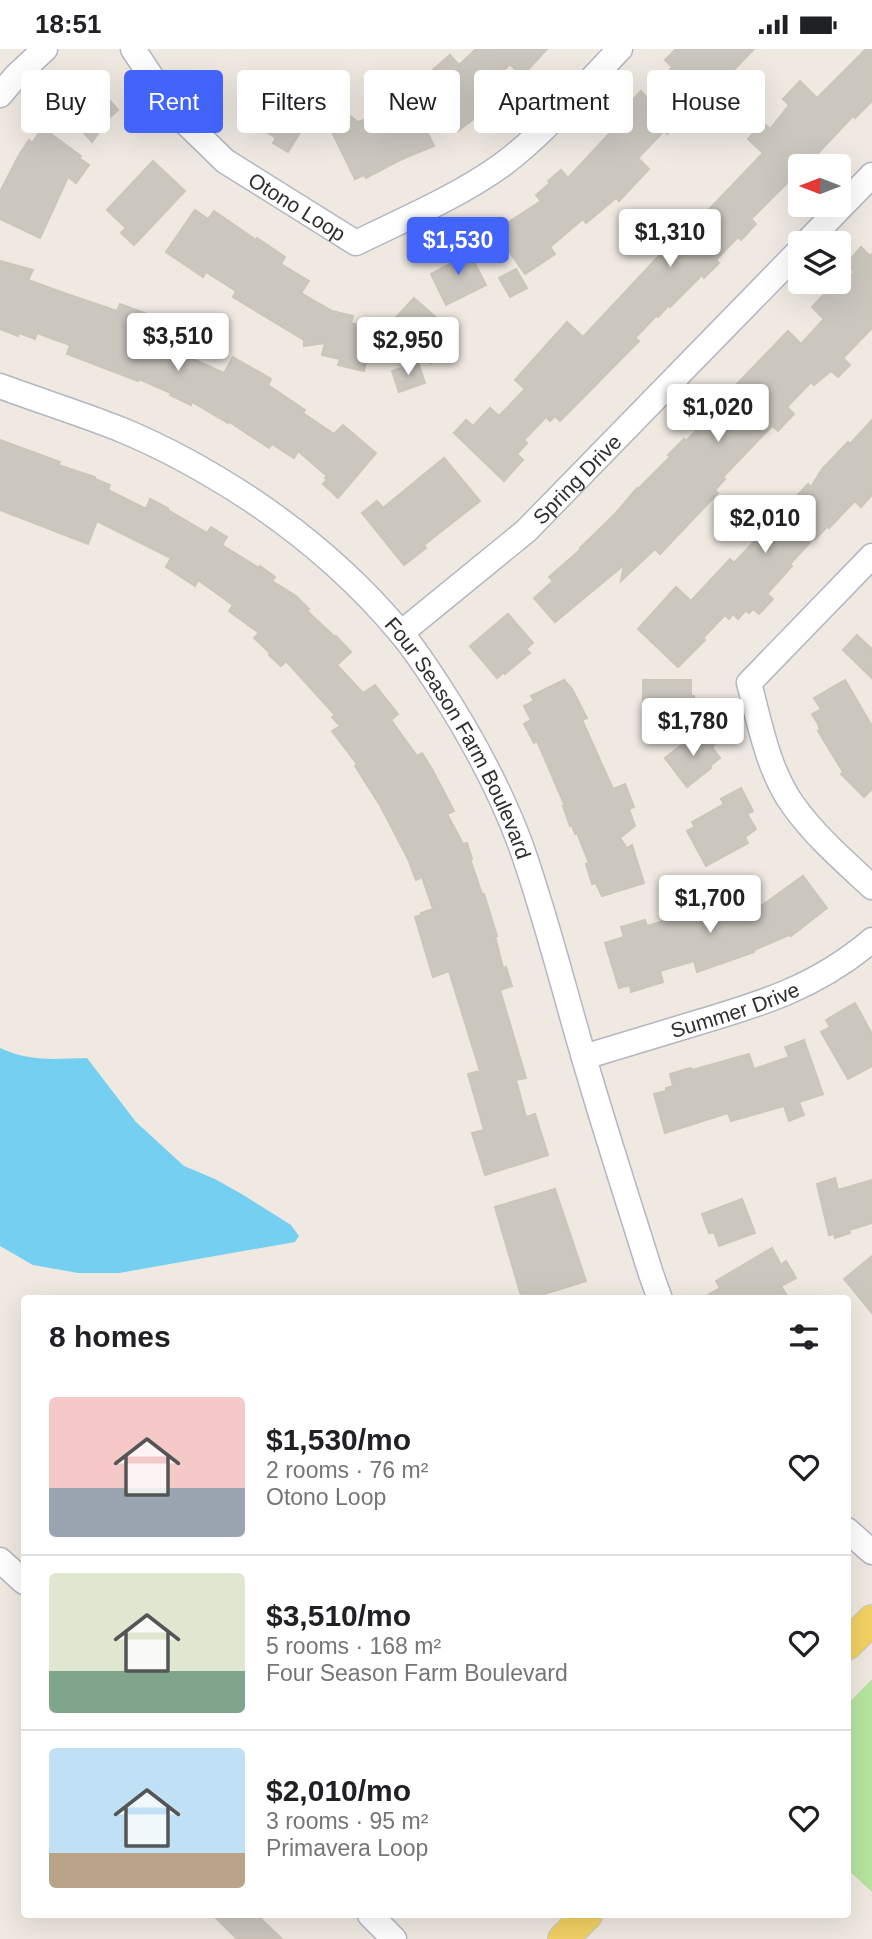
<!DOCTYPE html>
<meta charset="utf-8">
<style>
:root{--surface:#fff;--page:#f2f2f2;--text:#202124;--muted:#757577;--line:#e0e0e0;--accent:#4264fb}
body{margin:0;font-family:Helvetica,sans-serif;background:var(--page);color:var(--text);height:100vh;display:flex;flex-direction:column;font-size:26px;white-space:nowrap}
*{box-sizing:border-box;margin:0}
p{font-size:23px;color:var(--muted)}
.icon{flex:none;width:38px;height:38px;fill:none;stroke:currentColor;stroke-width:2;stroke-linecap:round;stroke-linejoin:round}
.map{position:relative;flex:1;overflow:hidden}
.drawer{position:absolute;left:21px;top:1246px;width:830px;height:623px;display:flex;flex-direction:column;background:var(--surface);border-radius:7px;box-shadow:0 7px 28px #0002}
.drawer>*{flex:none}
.guide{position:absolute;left:21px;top:21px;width:831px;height:63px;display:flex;gap:14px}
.needle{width:46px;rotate:270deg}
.fabs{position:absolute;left:788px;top:105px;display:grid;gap:14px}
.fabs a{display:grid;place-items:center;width:63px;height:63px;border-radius:7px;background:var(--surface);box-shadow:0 7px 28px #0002;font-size:35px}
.price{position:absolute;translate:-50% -60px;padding:0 16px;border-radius:7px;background:#fff;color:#222;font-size:23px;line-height:46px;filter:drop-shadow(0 2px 4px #0008)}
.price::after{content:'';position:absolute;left:50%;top:42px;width:21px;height:16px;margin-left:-10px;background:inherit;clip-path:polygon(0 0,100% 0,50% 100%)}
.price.on{background:var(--accent);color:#fff}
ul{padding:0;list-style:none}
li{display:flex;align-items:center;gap:21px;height:175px;padding:0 28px}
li+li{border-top:2px solid var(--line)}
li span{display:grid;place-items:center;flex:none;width:196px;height:140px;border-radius:7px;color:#555}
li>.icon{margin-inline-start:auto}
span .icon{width:84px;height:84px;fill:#fffc;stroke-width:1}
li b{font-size:30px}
h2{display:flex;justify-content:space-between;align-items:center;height:84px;padding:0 28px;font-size:30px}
.chip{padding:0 24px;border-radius:7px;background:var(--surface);box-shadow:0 7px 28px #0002;font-size:24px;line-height:63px}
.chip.on{background:var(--accent);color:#fff}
.status{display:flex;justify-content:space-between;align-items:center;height:49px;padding:0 35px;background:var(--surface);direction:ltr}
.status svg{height:19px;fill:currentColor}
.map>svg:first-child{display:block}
</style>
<div class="status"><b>18:51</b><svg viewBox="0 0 49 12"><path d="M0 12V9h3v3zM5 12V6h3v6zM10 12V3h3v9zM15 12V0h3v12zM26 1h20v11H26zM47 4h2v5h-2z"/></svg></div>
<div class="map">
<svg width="872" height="1890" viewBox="0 0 872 1890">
<rect width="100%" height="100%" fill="#efe9e1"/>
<path fill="#b6e59e" d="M872 1630V1843L847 1820V1656Z"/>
<path fill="#75cff0" d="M0 999C30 1013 55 1010 87 1009L136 1073 184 1117 215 1130 245 1147 291 1176 299 1187 295 1193 119 1224H78L33 1216 0 1197Z"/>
<g fill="#cbc7bf" stroke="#cbc5ba" stroke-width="2">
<path d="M476 0H547L522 27 510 15 482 44 493 56 477 70 476 68 458 82 425 43 438 37 428 25 450 6 459 16Z"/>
<path d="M676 0H754L698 58 695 54 667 85 664 82 638 109 649 120 619 152 616 149 586 174 583 170 550 198 555 205 525 225 495 182 541 152 536 146 550 134 548 132 561 121 568 129 621 72 614 65 628 51 631 53 641 42 647 49 669 25 668 23 672 18 665 11Z"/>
<path d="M866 0H872V52L855 69 853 67 806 117H800V138L791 130 751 170 756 175 741 191 738 188 716 211 719 214 704 229 702 226 670 258 669 256 658 268 657 266 635 289 639 292 560 372 555 367 550 372 546 368 524 391 527 394 517 405 523 411 504 432 454 384 466 371 473 377 490 359 499 367 525 340 515 331 567 273 583 288 670 195 653 179 671 161 684 175 692 166 698 172 763 104 748 90 763 74 770 80 789 56 783 50 800 32 817 49Z"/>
<path d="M89 28 118 61 109 69 92 93 62 59 77 46 73 42Z"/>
<path d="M286 45 299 53 303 48 317 56 288 103 273 94 276 89 261 80 282 46 285 47Z"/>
<path d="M411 50 434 97 402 110 366 129 364 126 355 130 329 77 350 67 358 73 364 71 365 73Z"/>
<path d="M43 79 81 107 79 109 89 116 76 134 68 128 40 189 0 170V143L19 106 29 91 32 94Z"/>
<path d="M153 112 185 142 134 196 121 184 126 179 107 161Z"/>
<path d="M195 161 208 170 214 162 256 191 257 189 285 208 281 215 309 232 301 244 332 262 353 267 351 274 359 276 358 279 373 282 364 322 338 316 340 310 322 306 325 294 304 297V291L233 248 236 242 206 223 203 228 166 203Z"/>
<path d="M466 197 486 236 446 256 431 225 450 215 446 207Z"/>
<path d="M861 198 870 207 872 205V279L843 309 850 316 838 328 831 322 814 336 811 333 787 358 794 365 778 382 772 377 723 428 725 430 715 441 718 444 660 505 655 500 621 532 624 516 555 573 534 549 553 532 549 528 581 500 580 499 616 464 637 439 638 440 670 408 668 406 684 390 686 392 708 370 711 366 709 364 788 282 801 295 824 270 812 258 828 241 832 245 854 223 846 215Z"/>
<path d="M0 212 33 221 28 231 64 244 117 262 120 255 161 270 153 292 224 324 233 308 271 330 268 336 305 361 303 364 334 385 343 376 376 404 338 449 323 435 327 430 325 429 327 427 298 402 294 409 272 395 269 399 228 372V374L192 353 191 356 170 346 171 344 139 330 138 332 67 305 70 296 37 284 35 290 19 284 18 287 0 280Z"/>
<path d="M516 220 527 239 510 248 499 229Z"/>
<path d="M414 249 457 287 431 314 389 276Z"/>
<path d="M418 313 425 334 399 343 392 322Z"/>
<path d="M872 371V446L861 458 855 452 829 479 828 477 815 490 814 489 790 515 792 517 767 545 773 550 759 565 753 560 749 564 746 561 738 570 733 565 729 570 725 566 703 589 705 591 678 618 638 580 676 538 691 552 730 510 734 514 808 435 811 438 822 420 848 393 850 395Z"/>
<path d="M0 391 60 413 58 416 95 428V430L110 436 108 441 146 460 150 450 168 459V461L207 484 211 478 227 488 222 496 259 519 260 517 275 528 272 532 296 547 309 560 307 562 335 588 336 587 351 603 337 616 363 644 375 636 398 665 391 671 417 707 422 704 432 720 454 762 447 765 463 795 467 794 472 810H470L482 845H484L497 887H495L503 919 506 918 512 937 500 941 526 1029 516 1031 526 1068 535 1065 548 1106 485 1126 472 1084 484 1081 468 1025 480 1022 449 922 433 928 415 868 422 866 421 864 433 860 422 828 416 831 408 810 381 758 355 717 357 715 332 682 340 677 332 668 335 666 286 612 281 617 269 606 270 604 254 589 259 584 229 562 233 556 198 531 195 537 166 518 171 509 97 472 88 495 0 461Z"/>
<path d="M444 409 480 452 424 496 426 499 404 516 362 464 377 452 383 459Z"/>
<path d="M508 565 533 594 526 600 530 604 505 625 504 623 497 629 470 597Z"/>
<path d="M857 586 872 600V629L843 601Z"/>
<path d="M564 631 572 640 587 669 582 671 613 740 625 735 634 758 629 760 635 777 620 789 627 799 632 796 644 834 602 847 596 834 592 835 586 815 589 814 577 784 575 785 572 776 570 777 563 757H565L537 692 534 694 524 675 531 671 524 657 534 652 531 647Z"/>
<path d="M643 631H691V647H694V666H643Z"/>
<path d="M845 631 872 677V740L864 748 841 725 843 723 818 682 820 681 818 675 812 665 821 660 814 649Z"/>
<path d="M702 680 714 696 712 698 720 709 710 717 711 719 687 738 665 709Z"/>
<path d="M741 739 753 762 747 765 756 780 745 788 748 794 706 817 687 782 695 778 692 773 724 755 721 750Z"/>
<path d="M803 827 827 859 791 887 789 886 754 901V903L697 923 694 912 660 922 663 933 631 943 630 936 619 939 605 894 624 888 621 878 645 871 647 877 714 857 713 854 750 841 757 860Z"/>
<path d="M855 954 872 985V1017L848 1030 821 983 830 978 826 971Z"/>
<path d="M804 991 823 1045 799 1053 804 1066 789 1072 784 1057 731 1072 728 1064 665 1084 654 1045 666 1042V1039L673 1037 670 1025 691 1019 692 1021 749 1005 754 1020 789 1008 785 998Z"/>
<path d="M835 1129 838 1141 872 1131V1174L849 1181 850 1184 835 1189 834 1185 829 1186 817 1135Z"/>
<path d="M555 1140 586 1232 528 1250H522L495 1158Z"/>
<path d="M742 1150 755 1184 719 1197 714 1183 709 1184 702 1165Z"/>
<path d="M772 1199 781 1216 786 1212 796 1229 781 1237 789 1250H701L720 1239 716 1232Z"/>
<path d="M872 1207V1264L844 1230Z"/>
<path d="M213 1866H257L282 1890H237Z"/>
</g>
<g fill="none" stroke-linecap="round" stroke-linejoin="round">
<defs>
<g id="minor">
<path id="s1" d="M133 0 164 47 184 72 225 112 356 194C405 170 457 148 502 116 545 84 582 39 620 0"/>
<path d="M0 46 16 27 45 0"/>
<path d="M806 194 872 126"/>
<path id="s2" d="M0 337C40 352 82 365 122 381 168 400 214 426 256 454 309 490 359 534 400 583 414 599 426 618 438 636 471 687 500 740 521 797 544 862 561 929 580 995 602 1072 627 1148 651 1225L660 1250"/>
<path d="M872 507 749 634C760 675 768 721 793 756 815 787 844 812 872 838"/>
<path id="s3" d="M401 584 526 482 800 201"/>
<path id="s4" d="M584 1008C620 997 656 986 693 975 761 955 817 938 872 891"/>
<path d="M847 1481 872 1503"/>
<path d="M0 1511 24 1533"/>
<path d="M370 1866 394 1890"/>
</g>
<g id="major">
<path d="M847 1596 872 1571"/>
<path d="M563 1890 587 1866"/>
</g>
</defs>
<use href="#minor" stroke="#b4b7c1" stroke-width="27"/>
<use href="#major" stroke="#c9c9c9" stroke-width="32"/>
<use href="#minor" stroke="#fff" stroke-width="24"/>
<use href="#major" stroke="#f2d163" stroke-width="30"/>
</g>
<g text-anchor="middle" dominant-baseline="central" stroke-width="5" stroke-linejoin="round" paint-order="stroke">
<g font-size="21" fill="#2e2e2e" stroke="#fff">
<text stroke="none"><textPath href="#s1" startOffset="231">Otono Loop</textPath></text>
<text stroke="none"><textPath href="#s3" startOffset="234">Spring Drive</textPath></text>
<text stroke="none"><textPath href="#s2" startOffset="598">Four Season Farm Boulevard</textPath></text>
<text stroke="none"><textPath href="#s4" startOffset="158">Summer Drive</textPath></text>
</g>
</g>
</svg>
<div class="fabs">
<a><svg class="needle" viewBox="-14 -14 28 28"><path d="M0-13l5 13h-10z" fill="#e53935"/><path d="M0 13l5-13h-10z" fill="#757577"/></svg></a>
<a><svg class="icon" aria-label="layers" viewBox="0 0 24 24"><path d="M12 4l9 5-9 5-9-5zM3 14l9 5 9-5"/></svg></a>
</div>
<b class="price" style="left:670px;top:220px">$1,310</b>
<b class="price on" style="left:458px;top:228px">$1,530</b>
<b class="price" style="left:178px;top:324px">$3,510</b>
<b class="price" style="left:408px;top:328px">$2,950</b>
<b class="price" style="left:718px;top:395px">$1,020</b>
<b class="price" style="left:765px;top:506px">$2,010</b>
<b class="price" style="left:693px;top:709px">$1,780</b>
<b class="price" style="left:710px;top:886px">$1,700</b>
<div class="guide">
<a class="chip">Buy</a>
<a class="chip on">Rent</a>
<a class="chip">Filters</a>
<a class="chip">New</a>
<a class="chip">Apartment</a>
<a class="chip">House</a>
</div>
<section class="drawer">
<h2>8 homes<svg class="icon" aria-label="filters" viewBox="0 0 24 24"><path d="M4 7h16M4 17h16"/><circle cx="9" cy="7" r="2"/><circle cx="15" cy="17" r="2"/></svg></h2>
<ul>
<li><span style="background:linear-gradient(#f6c9c9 65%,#9aa5b1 0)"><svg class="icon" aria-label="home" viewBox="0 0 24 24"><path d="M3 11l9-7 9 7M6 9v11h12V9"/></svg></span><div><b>$1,530/mo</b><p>2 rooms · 76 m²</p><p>Otono Loop</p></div><svg class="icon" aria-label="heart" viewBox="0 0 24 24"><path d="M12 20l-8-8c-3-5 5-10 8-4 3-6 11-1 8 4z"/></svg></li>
<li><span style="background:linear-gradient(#dfe7d0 70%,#7fa58c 0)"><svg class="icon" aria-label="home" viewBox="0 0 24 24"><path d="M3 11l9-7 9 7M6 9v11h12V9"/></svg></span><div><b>$3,510/mo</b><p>5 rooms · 168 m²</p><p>Four Season Farm Boulevard</p></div><svg class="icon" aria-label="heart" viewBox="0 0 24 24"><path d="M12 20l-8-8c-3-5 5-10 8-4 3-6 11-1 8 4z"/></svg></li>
<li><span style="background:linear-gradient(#bfe0f5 75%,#b9a48a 0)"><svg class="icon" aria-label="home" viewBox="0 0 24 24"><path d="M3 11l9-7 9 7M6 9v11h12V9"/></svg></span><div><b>$2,010/mo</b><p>3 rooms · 95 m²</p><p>Primavera Loop</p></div><svg class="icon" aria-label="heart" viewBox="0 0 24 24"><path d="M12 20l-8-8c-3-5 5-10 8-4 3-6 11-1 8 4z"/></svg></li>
</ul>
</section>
</div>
